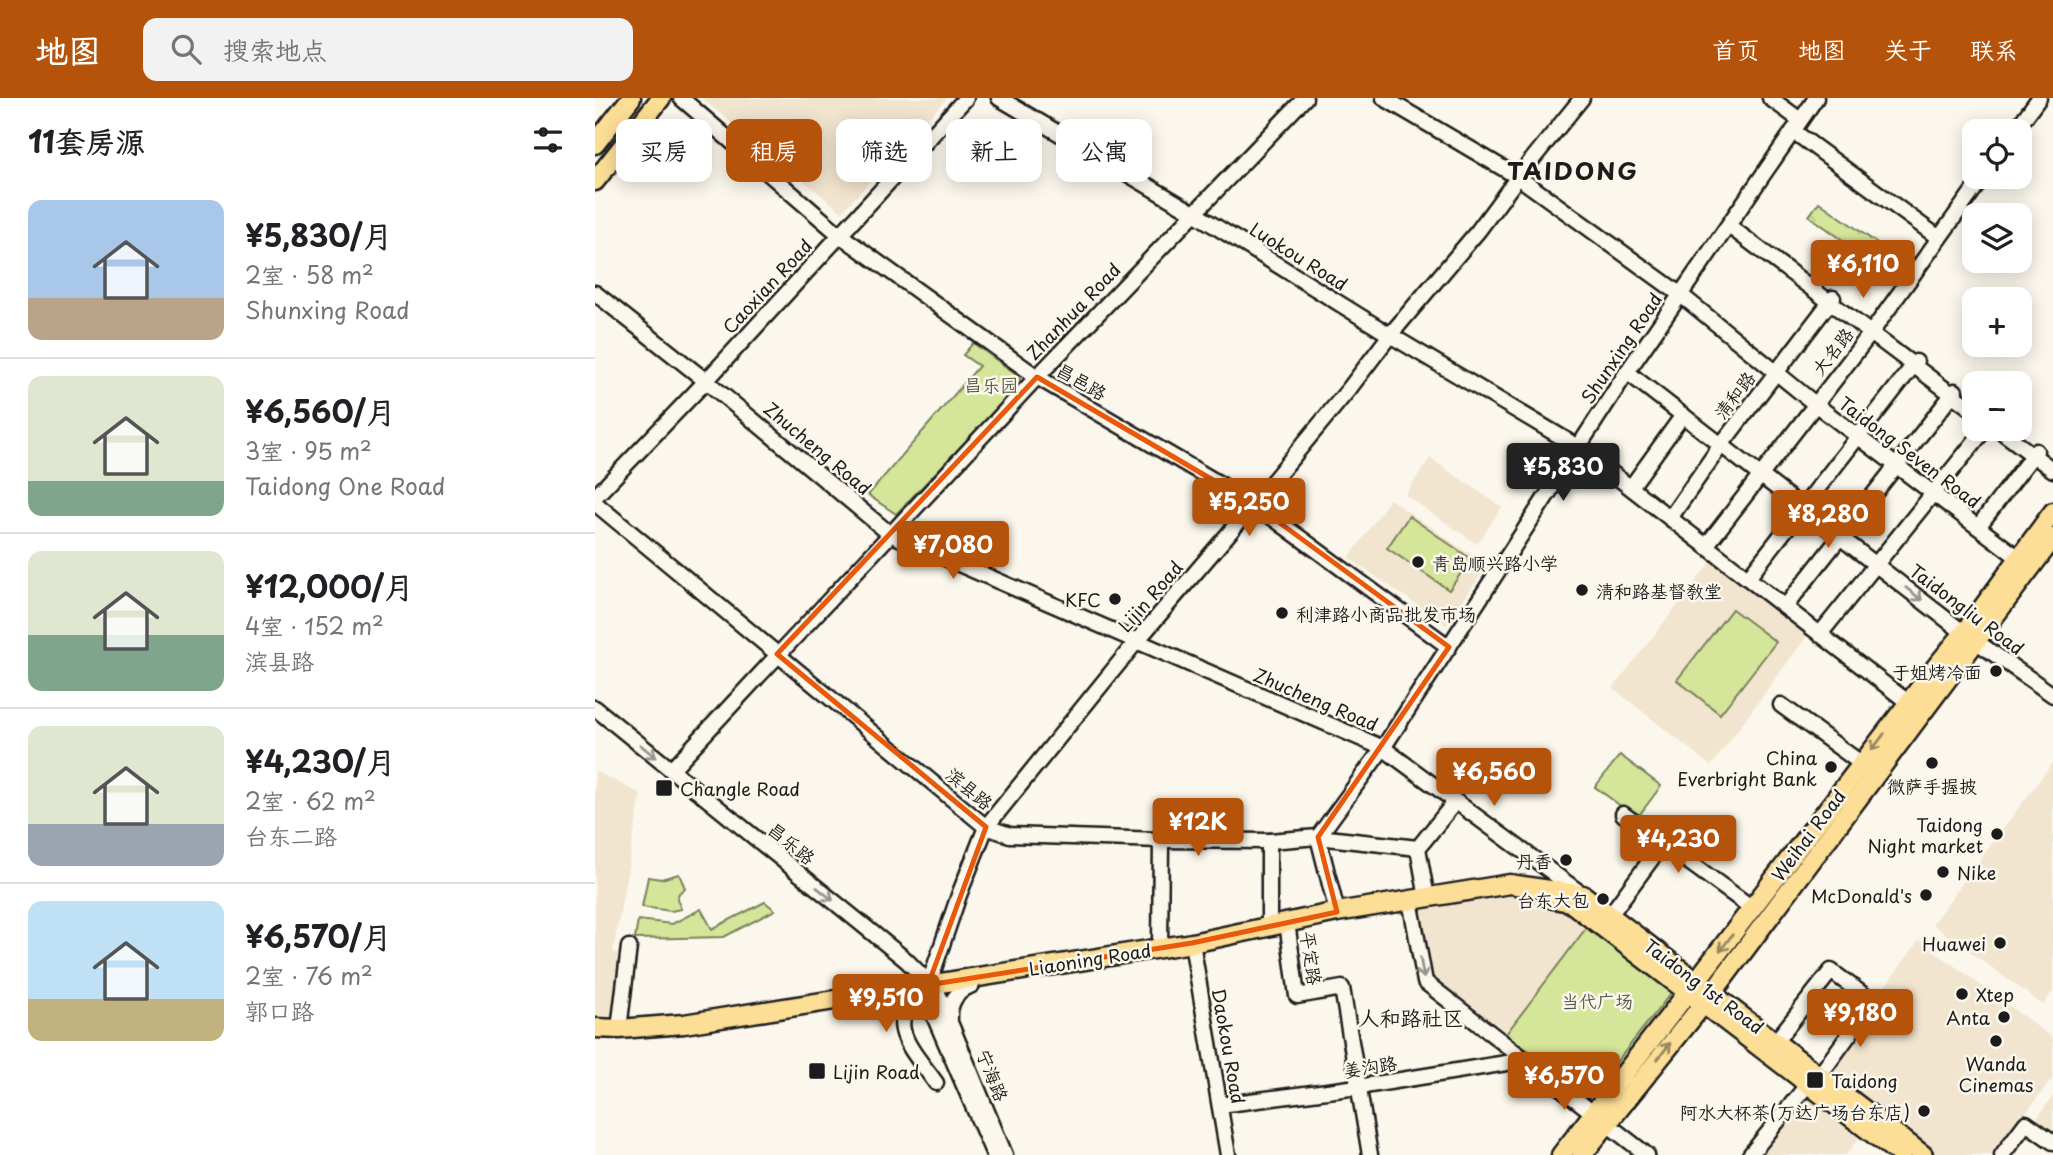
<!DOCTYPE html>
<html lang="zh">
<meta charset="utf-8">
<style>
:root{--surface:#fff;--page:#f2f2f2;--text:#202124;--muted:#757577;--line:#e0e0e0;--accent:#b45309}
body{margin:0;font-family:"Playpen Sans","LXGW WenKai TC",sans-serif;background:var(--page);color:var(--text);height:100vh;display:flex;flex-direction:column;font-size:26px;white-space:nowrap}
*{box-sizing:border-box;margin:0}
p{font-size:23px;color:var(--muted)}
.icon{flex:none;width:38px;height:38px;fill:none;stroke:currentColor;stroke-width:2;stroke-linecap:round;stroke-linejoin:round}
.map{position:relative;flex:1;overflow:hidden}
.sheet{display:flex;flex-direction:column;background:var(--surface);width:595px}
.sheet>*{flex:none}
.guide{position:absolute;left:21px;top:21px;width:665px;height:63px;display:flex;gap:14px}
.fabs{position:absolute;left:1367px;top:21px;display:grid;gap:14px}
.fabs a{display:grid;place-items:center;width:70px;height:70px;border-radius:14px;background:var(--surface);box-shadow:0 4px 18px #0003;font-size:35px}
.price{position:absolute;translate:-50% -60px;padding:0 16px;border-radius:7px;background:var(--accent);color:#fff;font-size:23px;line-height:46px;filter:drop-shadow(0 2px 4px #0008)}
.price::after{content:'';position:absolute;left:50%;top:42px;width:21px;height:16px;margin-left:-10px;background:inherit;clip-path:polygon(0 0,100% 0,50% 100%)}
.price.current{background:#222;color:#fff}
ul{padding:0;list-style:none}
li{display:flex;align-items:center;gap:21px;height:175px;padding:0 28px}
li+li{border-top:2px solid var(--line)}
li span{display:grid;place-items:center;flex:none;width:196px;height:140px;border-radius:14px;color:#555}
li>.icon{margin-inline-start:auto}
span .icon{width:84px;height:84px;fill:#fffc;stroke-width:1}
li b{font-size:30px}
h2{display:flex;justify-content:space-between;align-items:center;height:84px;padding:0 28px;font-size:30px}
.chip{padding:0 24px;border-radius:14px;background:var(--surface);box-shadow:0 4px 18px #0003;font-size:24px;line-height:63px}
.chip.current{background:var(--accent);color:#fff}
header{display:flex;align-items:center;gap:42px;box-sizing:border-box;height:98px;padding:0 35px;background:var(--accent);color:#fff}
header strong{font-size:33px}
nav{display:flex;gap:38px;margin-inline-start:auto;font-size:24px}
.search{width:490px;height:63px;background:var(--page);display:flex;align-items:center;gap:18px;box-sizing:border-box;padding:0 24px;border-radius:14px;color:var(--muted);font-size:26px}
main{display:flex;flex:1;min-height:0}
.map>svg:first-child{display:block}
</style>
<header>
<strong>地图</strong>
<div class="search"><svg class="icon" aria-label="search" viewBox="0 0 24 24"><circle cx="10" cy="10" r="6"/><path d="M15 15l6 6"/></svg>搜索地点</div>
<nav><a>首页</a><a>地图</a><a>关于</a><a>联系</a></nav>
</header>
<main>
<section class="sheet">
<h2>11套房源<svg class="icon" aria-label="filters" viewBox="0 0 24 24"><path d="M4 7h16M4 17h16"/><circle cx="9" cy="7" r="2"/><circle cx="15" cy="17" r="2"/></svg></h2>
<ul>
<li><span style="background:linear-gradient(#a9c7e8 70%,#b9a48a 0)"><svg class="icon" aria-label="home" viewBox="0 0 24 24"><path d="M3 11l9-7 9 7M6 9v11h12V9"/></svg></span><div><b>¥5,830/月</b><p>2室 · 58 m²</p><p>Shunxing Road</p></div></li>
<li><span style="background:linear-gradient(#dfe7d0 75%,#7fa58c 0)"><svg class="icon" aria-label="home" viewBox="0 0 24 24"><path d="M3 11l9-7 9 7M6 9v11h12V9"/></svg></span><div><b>¥6,560/月</b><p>3室 · 95 m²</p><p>Taidong One Road</p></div></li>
<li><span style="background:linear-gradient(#dfe7d0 60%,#7fa58c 0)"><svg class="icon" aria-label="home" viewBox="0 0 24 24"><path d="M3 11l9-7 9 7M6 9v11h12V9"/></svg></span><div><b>¥12,000/月</b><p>4室 · 152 m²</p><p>滨县路</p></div></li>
<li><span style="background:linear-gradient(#dfe7d0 70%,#9aa5b1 0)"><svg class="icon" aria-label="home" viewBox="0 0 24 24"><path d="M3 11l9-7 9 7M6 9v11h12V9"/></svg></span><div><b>¥4,230/月</b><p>2室 · 62 m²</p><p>台东二路</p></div></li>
<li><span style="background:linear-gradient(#bfe0f5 70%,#c2b280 0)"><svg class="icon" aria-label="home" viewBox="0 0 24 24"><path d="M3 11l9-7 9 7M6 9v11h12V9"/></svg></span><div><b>¥6,570/月</b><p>2室 · 76 m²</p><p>郭口路</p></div></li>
</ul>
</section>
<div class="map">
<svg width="1458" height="1057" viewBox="0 0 1458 1057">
<defs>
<pattern id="forest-crowns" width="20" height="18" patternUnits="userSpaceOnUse" patternTransform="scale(1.75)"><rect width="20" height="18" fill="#d5e69a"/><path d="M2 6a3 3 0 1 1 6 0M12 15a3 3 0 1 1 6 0" fill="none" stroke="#b6c584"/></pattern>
</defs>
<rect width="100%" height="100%" fill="#fbf7ec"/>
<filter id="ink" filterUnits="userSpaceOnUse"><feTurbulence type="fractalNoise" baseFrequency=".0143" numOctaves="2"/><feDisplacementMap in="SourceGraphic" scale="14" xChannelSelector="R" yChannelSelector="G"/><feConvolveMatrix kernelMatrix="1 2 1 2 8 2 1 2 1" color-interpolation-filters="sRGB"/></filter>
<g filter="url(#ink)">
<g fill="#f2e5d0">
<path d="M106 0H352L247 114Z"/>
<path d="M835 360 907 409 882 446 810 397Z"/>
<path d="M795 401 892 468 851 527 754 460Z"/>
<path d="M1119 460 1215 534 1116 668 1018 590Z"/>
<path d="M1458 664V893L1448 907 1337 826Z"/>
<path d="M0 673 46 696 18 854 32 856 21 921 0 919Z"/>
<path d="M916 797 973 809 995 825 994 999 837 877 825 811Z"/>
<path d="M1324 842 1458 940V980L1398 1057H1340L1230 971Z"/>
<path d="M1212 995 1266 1037 1251 1057H1161Z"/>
<path d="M1458 998V1037L1440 1023Z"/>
</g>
<g fill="#d5e69a" stroke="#78815b" stroke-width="2">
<path d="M378 245 425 279V287L301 416 273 397 384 268 368 257Z"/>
<path d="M814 418 876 461 854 492 792 450Z"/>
<path d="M1137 511 1181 544 1125 616 1082 582Z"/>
<path d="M1025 657 1066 688 1042 720 1000 689Z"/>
<path d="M84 776 90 790 84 795 82 801 86 811 76 813 47 809 53 779 66 781Z"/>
<path d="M170 804 180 812 129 839 40 841 43 822 77 826 106 811 117 831Z"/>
<path d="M995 825 1079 891 994 999 911 936Z"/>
</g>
<path fill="url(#forest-crowns)" stroke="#78815b" stroke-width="2" d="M1224 104 1283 146 1273 160 1214 118Z"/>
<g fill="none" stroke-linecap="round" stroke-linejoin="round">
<defs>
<g id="minor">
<path d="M86 0 245 137 442 279 659 406 854 549"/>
<path d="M404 0 599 115 795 237 983 349 1314 605"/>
<path d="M789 0 923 79 1086 197 1220 306 1425 461"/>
<path d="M1175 0 1205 22"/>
<path d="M1198 33 1344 140"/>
<path d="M1420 33 1444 0"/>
<path d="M1134 128 1379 313"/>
<path d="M0 195 111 283 295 436 788 650 988 797"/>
<path d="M1032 274 1369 535 1458 597"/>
<path d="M1403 331 1458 372"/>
<path d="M1036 389 1088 317"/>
<path d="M0 399 111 283 371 0"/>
<path d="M0 405 391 729 415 737 566 742 674 743 723 739 823 750"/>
<path d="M1075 420 1126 347 1238 200"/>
<path d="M1383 429 1441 353"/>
<path d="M1111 448 1276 235 1388 79"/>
<path d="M1153 480 1321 264"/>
<path d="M1190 509 1360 293"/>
<path d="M1225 536 1390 331"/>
<path d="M1186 607 1267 666"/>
<path d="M0 610 311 862 342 893 410 1057"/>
<path d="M76 672 442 279 710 0"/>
<path d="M1028 716 1157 810"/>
<path d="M832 800 823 750 860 704"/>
<path d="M815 802 830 884 1052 1057"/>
<path d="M742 814 723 739 788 650 1032 274 1221 0"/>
<path d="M1015 817 1069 744"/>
<path d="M692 824 702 898 747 890 775 1057"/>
<path d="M674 829V743"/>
<path d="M597 845 633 1057"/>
<path d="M565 850 566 742"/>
<path d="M330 897C283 921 320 955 341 985"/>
<path d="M355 920C354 904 362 893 377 887"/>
<path d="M24 931 34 849"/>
<path d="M1181 943 1236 873 1278 904 1224 978"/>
<path d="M625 1007 763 989 930 962"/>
<path d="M399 1057 330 897 364 797 391 729 541 544 659 406 754 291 795 237 883 133 923 79 987 0"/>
<path d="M1155 1057 1213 986"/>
<path d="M1407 1057 1431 1025 1458 1044"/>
</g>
<g id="major">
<path d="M0 46 36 0"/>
<path d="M0 83 66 0"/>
<path d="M958 801 975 804 1306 1057"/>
<path d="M0 930 24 931 89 926 597 845 742 814 915 786 988 797 1328 1057"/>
<path d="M966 1057 1093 894 1344 565 1369 535 1458 414"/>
<path d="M987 1057 1118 894 1458 440"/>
</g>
</defs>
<use href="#minor" stroke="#1c1c1c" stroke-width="19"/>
<use href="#major" stroke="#1c1c1c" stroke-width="23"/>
<use href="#minor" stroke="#fbf7ec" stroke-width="14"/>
<use href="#major" stroke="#fdde96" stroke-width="18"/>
</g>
<defs><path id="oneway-shaft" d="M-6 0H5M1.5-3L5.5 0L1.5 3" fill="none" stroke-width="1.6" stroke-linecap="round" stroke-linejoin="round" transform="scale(1.75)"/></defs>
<g stroke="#97948e">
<use href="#oneway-shaft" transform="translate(1319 496) rotate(38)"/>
<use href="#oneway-shaft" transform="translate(53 653) rotate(39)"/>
<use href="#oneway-shaft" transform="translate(230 796) rotate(39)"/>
<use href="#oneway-shaft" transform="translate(827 870) rotate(80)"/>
</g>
<g stroke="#98875f">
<use href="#oneway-shaft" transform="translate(1283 644) rotate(127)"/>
<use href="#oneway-shaft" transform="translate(1131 845) rotate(127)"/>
<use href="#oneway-shaft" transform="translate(1069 953) rotate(-52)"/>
</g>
</g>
<path fill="none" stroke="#e8590c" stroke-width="5" stroke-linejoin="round" d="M442 279 659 406 854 549 723 739 742 814 597 845 333 887 391 729 182 556Z"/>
<g fill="#1c1c1c" stroke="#fbf7ec" stroke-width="2.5">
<circle cx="823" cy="464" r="7"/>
<circle cx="987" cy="492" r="7"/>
<circle cx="520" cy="501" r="7"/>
<circle cx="687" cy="515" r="7"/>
<circle cx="1401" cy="573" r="7"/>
<circle cx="1337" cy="665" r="7"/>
<circle cx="1236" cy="669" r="7"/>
<rect x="60" y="681" width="18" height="18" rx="3.5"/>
<circle cx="1402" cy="736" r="7"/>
<circle cx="971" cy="762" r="7"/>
<circle cx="1348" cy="774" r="7"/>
<circle cx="1331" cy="797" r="7"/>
<circle cx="1008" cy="801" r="7"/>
<circle cx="1405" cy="845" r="7"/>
<circle cx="1367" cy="896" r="7"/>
<circle cx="1409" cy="919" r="7"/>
<circle cx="1401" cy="943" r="7"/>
<rect x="213" y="964" width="18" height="18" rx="3.5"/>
<rect x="1211" y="973" width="18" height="18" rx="3.5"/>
<circle cx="1329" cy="1013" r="7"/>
</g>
<g text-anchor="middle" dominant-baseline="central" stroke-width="5" stroke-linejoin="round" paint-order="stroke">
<g font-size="18" fill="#1c1c1c" stroke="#fbf7ec">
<text transform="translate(704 158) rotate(32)">Luokou Road</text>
<text transform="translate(172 188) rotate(-47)">Caoxian Road</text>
<text transform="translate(478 213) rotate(-46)">Zhanhua Road</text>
<text transform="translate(1026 250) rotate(-56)">Shunxing Road</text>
<text transform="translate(1237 253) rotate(-52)">大名路</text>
<text transform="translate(487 283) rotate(30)">昌邑路</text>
<text transform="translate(1139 297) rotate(-53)">清和路</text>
<text transform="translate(223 350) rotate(40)">Zhucheng Road</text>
<text transform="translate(1315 354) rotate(37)">Taidong Seven Road</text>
<text transform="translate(555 498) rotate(-49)">Lijin Road</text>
<text transform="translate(1372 511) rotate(37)">Taidongliu Road</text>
<text transform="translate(721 601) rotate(23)">Zhucheng Road</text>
<text transform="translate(375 690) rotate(40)">滨县路</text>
<text transform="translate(1213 737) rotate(-53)">Weihai Road</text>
<text transform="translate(197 745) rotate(39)">昌乐路</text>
<text transform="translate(717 860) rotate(82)">平定路</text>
<text transform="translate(495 861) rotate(-9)">Liaoning Road</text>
<text transform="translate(1109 888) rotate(37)">Taidong 1st Road</text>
<text transform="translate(634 948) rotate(80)">Daokou Road</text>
<text transform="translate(775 968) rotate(-9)">姜沟路</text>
<text transform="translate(398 977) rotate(68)">宁海路</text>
</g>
<g font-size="18" fill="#545942" stroke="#fbf7ec">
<text x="396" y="286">昌乐园</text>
<text x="1002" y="902">当代广场</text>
</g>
<g font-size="18" fill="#1c1c1c" stroke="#fbf7ec" text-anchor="end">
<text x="837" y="464" text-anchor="start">青岛顺兴路小学</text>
<text x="1001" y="492" text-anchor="start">清和路基督教堂</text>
<text x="506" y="501">KFC</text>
<text x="701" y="515" text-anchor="start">利津路小商品批发市场</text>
<text x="1387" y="573">于姐烤冷面</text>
<text x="1222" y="659">China<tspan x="1222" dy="21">Everbright Bank</tspan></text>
<text x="1337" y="687" text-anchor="middle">微萨手握披</text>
<text x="85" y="690" text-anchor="start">Changle Road</text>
<text x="1388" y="726">Taidong<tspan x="1388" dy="21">Night market</tspan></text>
<text x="957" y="762">丹香</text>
<text x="1362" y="774" text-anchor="start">Nike</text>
<text x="1317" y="797">McDonald's</text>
<text x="994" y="801">台东大包</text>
<text x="1391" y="845">Huawei</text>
<text x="1381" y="896" text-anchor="start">Xtep</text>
<text x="1395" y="919">Anta</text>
<text x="1401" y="965" text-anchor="middle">Wanda<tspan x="1401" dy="21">Cinemas</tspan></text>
<text x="238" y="973" text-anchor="start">Lijin Road</text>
<text x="1236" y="982" text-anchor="start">Taidong</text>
<text x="1315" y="1013">阿水大杯茶(万达广场台东店)</text>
</g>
<g font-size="21" fill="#1c1c1c" stroke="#fbf7ec">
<text x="816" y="919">人和路社区</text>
</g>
<g font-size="24" font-weight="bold" letter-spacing="2" fill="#1c1c1c" stroke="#fbf7ec">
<text x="978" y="72">TAIDONG</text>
</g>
</g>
</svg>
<div class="fabs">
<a><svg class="icon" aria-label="locate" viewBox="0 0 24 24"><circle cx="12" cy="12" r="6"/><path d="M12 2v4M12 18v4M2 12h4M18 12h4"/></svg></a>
<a><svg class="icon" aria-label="layers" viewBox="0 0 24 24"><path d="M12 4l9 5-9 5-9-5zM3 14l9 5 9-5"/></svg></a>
<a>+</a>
<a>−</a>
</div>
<b class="price" style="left:1268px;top:202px">¥6,110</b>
<b class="price current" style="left:968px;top:405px">¥5,830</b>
<b class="price" style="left:654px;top:440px">¥5,250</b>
<b class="price" style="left:1233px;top:452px">¥8,280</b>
<b class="price" style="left:358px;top:483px">¥7,080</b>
<b class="price" style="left:899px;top:710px">¥6,560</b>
<b class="price" style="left:603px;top:760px">¥12K</b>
<b class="price" style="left:1083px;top:777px">¥4,230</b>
<b class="price" style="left:291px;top:936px">¥9,510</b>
<b class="price" style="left:1265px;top:951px">¥9,180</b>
<b class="price" style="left:969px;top:1014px">¥6,570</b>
<div class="guide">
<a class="chip">买房</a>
<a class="chip current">租房</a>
<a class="chip">筛选</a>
<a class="chip">新上</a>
<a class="chip">公寓</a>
</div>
</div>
</main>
